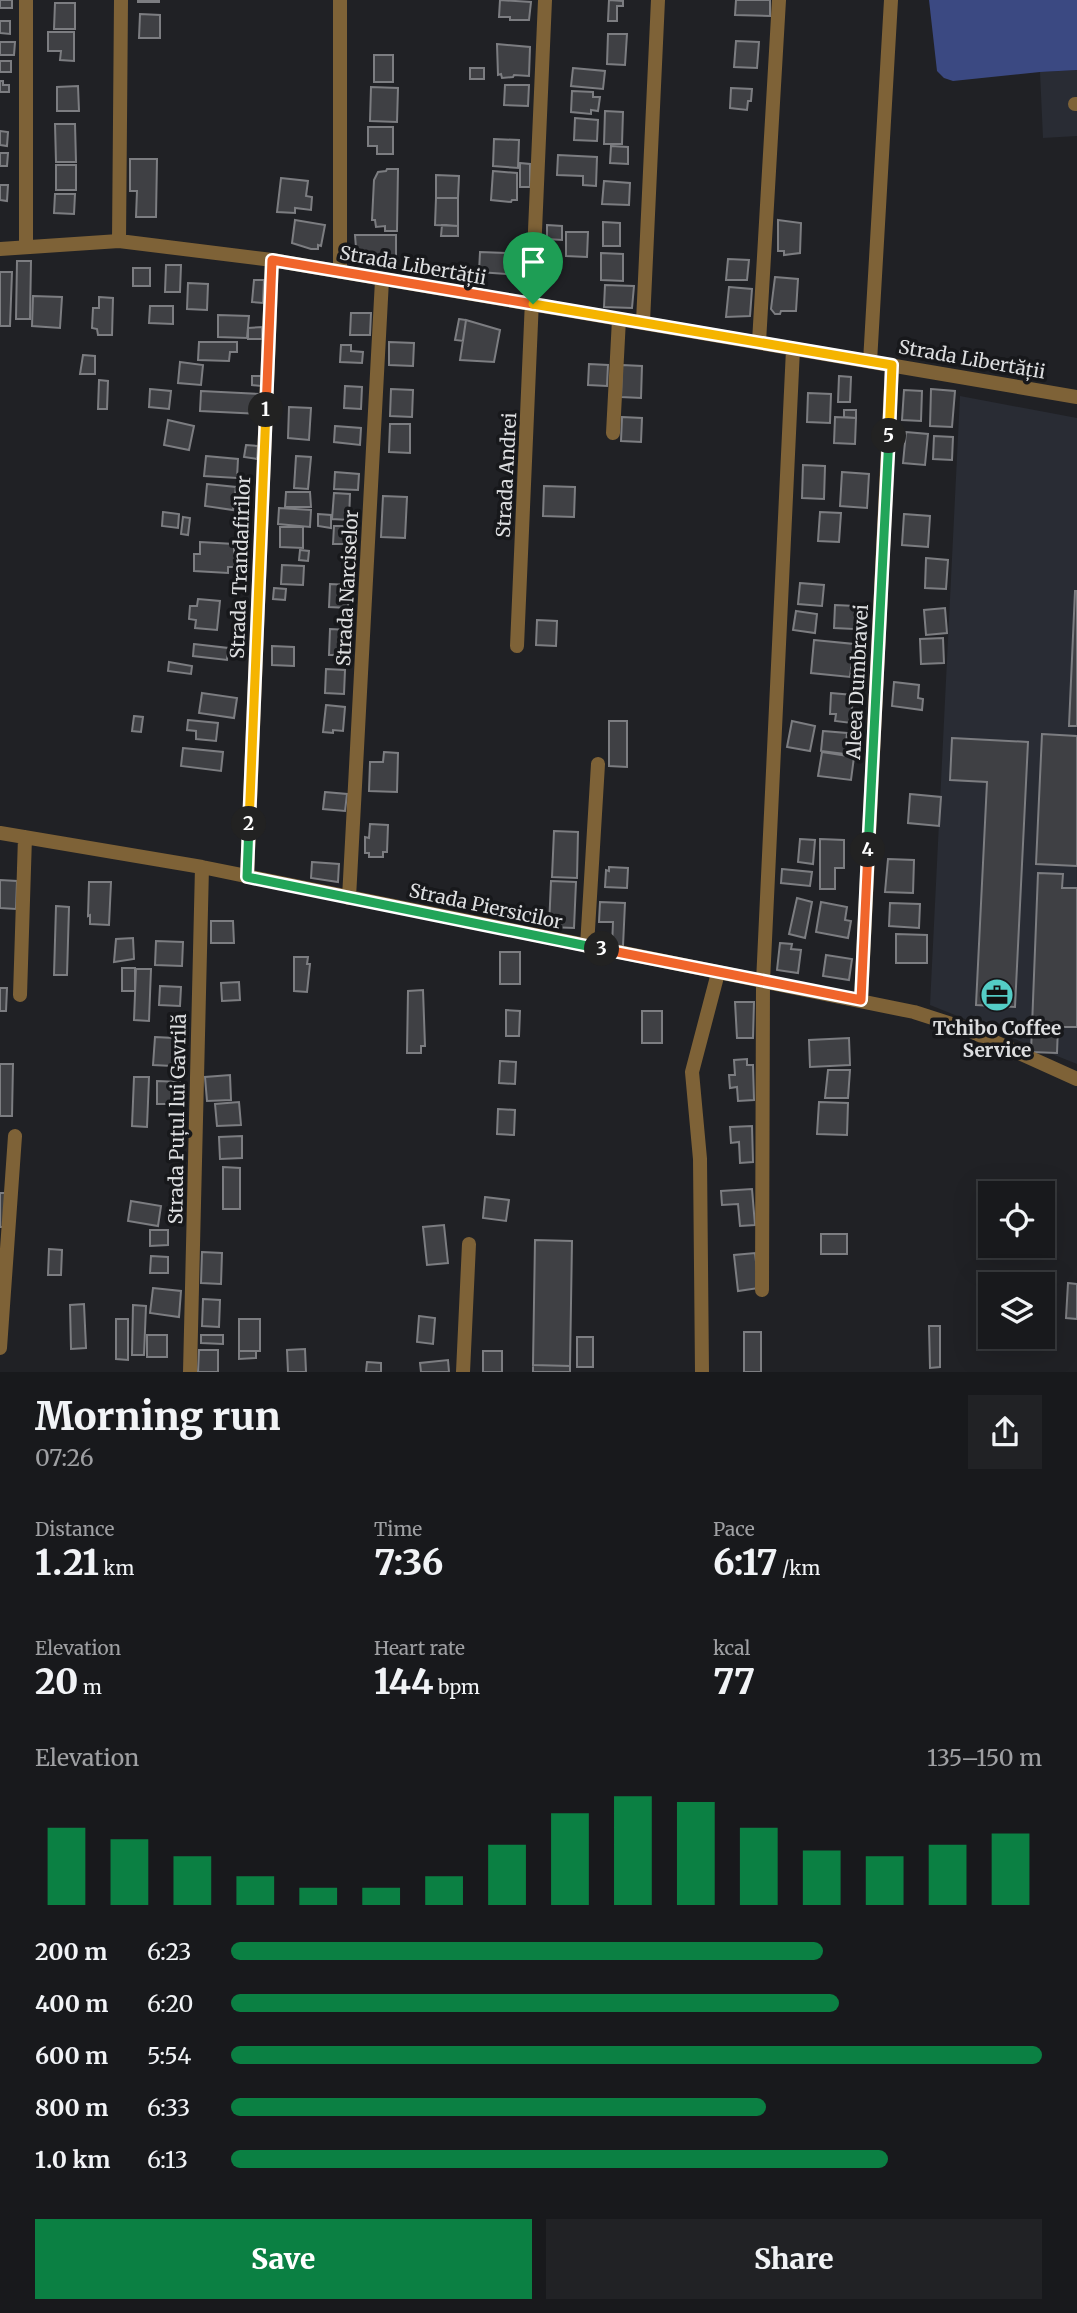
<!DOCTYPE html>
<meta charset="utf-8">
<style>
:root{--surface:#18191c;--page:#212225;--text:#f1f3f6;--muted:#9fa0a3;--line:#36383b;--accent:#0b8043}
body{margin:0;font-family:Merriweather,serif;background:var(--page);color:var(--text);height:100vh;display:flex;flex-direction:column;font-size:26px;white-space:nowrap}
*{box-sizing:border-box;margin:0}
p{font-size:23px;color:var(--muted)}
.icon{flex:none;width:38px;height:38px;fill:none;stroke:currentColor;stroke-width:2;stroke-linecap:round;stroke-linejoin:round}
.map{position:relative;height:1372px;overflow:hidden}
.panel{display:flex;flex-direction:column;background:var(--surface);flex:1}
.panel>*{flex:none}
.tools{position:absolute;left:978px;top:1181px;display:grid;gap:14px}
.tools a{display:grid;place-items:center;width:77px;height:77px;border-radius:0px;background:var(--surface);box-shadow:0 7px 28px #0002,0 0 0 2px var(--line);font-size:35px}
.pin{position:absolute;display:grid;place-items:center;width:60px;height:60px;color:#fff;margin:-72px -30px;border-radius:50% 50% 50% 0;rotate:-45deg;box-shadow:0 0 7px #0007}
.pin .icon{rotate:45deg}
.km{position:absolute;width:35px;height:35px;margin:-18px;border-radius:50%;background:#222;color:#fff;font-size:19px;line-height:35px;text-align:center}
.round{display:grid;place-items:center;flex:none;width:74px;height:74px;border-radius:0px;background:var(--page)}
.headline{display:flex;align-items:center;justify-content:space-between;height:119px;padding:0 35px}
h1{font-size:38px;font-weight:800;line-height:52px}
.metrics{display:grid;grid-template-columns:repeat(3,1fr);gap:10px;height:119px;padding:7px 35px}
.metrics div{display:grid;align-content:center}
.metrics b{font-size:35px;font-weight:800}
.metrics small{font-size:19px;font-weight:400}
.metrics p{font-size:19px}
.chart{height:196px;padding:14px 35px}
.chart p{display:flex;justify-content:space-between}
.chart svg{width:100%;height:126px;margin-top:7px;stroke:var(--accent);stroke-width:6}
.action{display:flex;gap:14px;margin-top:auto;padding:14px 35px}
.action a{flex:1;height:80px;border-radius:0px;background:var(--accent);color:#fff;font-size:28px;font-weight:800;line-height:80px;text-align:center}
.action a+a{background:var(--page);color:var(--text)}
ul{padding:0 35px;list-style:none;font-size:23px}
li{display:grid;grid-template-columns:112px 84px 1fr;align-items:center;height:52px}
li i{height:18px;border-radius:9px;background:var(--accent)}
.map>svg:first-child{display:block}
.built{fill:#292c34}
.forest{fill:#3b4982}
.building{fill:#3f4044;stroke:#7c7d81;stroke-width:2}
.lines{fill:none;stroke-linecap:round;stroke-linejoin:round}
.minor{stroke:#7e6237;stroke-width:14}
.split-1-casing{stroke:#fff;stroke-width:14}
.split-2-casing{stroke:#fff;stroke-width:14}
.split-3-casing{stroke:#fff;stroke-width:14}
.split-4-casing{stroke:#fff;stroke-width:14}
.split-5-casing{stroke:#fff;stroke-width:14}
.split-6-casing{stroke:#fff;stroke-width:14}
.split-1{stroke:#f0652b;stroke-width:9}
.split-2{stroke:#f5b400;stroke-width:9}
.split-3{stroke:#22a559;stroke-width:9}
.split-4{stroke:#f0652b;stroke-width:9}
.split-5{stroke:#22a559;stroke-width:9}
.split-6{stroke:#f5b400;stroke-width:9}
.labels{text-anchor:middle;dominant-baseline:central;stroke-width:7;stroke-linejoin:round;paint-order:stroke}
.street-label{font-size:19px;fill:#dddee0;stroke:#17181b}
.poi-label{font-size:19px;font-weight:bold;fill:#dddee0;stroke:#17181b}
</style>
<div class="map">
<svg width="1077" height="1372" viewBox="0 0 1077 1372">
<rect width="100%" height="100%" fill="#202125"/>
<path class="built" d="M1077 70V136L1043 138 1040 72Z
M960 396 1077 418V1064L930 1005Z"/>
<path class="forest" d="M929 0H1077V70L1040 72 953 81 944 78 937 71Z"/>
<path class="building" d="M0 0H12V8H0Z
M138 0H159V2H138Z
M500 0 531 2 529 20H510V17H499Z
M609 0 623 1V6H617V21H608Z
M736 0H770V16L735 15Z
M55 3H75V29H54Z
M140 14 160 15V38H139Z
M0 21H10V34L0 33Z
M48 32H74V61L60 60 61 51H48Z
M608 34H627L625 65 607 64Z
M736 41 759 42 757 68 734 67Z
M0 42H15L14 55H0Z
M497 44 530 47 529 76 514 75 513 77 502 78 501 74 498 75Z
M374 55H393V82H374Z
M0 61H11V72H0Z
M470 68H484V79H470Z
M573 68 605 71 603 89 571 86Z
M0 81H3V85H9V92H0Z
M505 85H529L528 106 504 105Z
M78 86 79 111H57V87Z
M371 87 398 88 397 122 370 121Z
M731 88 752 89 751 101H748L747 110 730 108Z
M572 91 593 92V97H600L598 111 591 110V114L571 112Z
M605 111 623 112 622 144H604Z
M575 118 598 120 597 141 574 140Z
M55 124H75L76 162H56Z
M368 127H393V154H377V146H368Z
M0 131 8 132 7 146 0 145Z
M494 139 519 140 518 168 493 166Z
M611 146 628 147V164L610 163Z
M0 153H8L7 166H0Z
M558 155 597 157 596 186 583 185V176L557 175Z
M130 159H157L156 217H136L137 191H130Z
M520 163 530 164V187H520Z
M56 165H76V190H56Z
M387 169H398L397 231H385V226L376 227 375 220H372L374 180 378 172 386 171Z
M493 171 517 173V200H512L511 202 491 200Z
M436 175 459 176 458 198H436Z
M281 178 308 181 306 196 312 197 311 210 295 208V213L277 212Z
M604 181 630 183 629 205 602 204Z
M0 185H8L7 201 0 200Z
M55 194H75L74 214 54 213Z
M436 198H458V226L435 225Z
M295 220 325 225 321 246 318 245V249H311L292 243Z
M778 220 801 223 800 253 784 255V251H778Z
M603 222 620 223V246H603Z
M442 225 458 226V236H441Z
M547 225 562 226V240L547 239Z
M566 232H588L587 257 566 256Z
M355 235H396V257L357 261Z
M480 252 506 253V274L479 272Z
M506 253 516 254 515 270 506 269Z
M601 253 623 254V281L601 280Z
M728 259 749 260 747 280H726Z
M17 261H31L30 319H16Z
M166 265H181L180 292H165Z
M133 268H150V286H133Z
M0 272H12L10 326H0Z
M775 277 798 279 796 311H781L780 314H775L771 309Z
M254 280H264L263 303 252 302Z
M188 283 208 284 207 310 187 309Z
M605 285 634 286 632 308 604 307Z
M729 287 752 289 750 316 726 317Z
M33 296 62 297 60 328 32 326Z
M99 297 113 298 112 335H98L97 329 92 328 93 308H99Z
M150 306H173V324L149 323Z
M351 313H371L370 335H350Z
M218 315 249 316 247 338 218 337Z
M459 319 466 320 463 341 455 340Z
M466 320 500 330 494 362 460 360Z
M262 327V339H248V328Z
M199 342H237V352H230L229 361 198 360Z
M389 342 414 343 413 366 389 365Z
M341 345H351V351L363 352 362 363 340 362Z
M83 355 95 356V374H80Z
M180 362 203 365 201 385 178 383Z
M589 364 608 365 607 386 588 385Z
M622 365 642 366 641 398 621 397Z
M252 376H261V386L252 385Z
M839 376 851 377 850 402H838Z
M99 380 108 381 107 409H98Z
M345 386 362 387 361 409 344 408Z
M150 389 171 391 169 409 149 407Z
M391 389 413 390 412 417 390 416Z
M931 389 955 391 952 427 930 426Z
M904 390 922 391 921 421 902 420Z
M201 391 260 394 259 414 200 411Z
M808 393 831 394 830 423 807 422Z
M289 407 311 408 309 440 288 438Z
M844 410H856V418L844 417Z
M622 417 642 418 641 442 621 441Z
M835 417 856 418 855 444 834 443Z
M168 420 194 426 189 450 164 445Z
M390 424H410V453L389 452Z
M335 426 361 428 360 445 334 442Z
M906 432 928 434 925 465 903 463Z
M934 436 953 437 952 460 933 459Z
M246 445 258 446 257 459 244 457Z
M206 456 238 459 237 478 204 476Z
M296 456 311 457 308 489 294 488Z
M803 465 825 466 824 499 802 498Z
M335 472 359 474 358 490 334 489Z
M842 472 869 474 867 508 840 506Z
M207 484 236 487 233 510 205 506Z
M544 486 575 487 574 517 543 516Z
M286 492H310L311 507H285Z
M334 493 350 494 349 520 332 519Z
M383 496 407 497 405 538 381 537Z
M279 508 311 510 310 527 278 524Z
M163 512 179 514 178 528 162 526Z
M820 512 841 513 839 542 818 541Z
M318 514 331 515V528L318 526Z
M904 514 930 516 928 547 902 545Z
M183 517 190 518 188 535 181 534Z
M334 526H353L352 544H333Z
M280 527H303V548L280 547Z
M200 542 234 544V567H228V573L194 571V554H200Z
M300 550 309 551 308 561 299 560Z
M926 558 948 560 946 589 925 588Z
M282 565 304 566 303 585 281 584Z
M800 583 824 585 822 606 798 604Z
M330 584 349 585 348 608 329 607Z
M274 588 286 589 285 600 273 599Z
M1075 591H1077V726H1069Z
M198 599 220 601 217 630 195 628 196 620 189 619 190 606H197Z
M835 605 855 606 854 629 834 628Z
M945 608 947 633 926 635 924 610Z
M796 611 817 614 815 633 793 630Z
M537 620 557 621 556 646 536 645Z
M330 629 349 630 348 655H329Z
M943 638 944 663 921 664 920 639Z
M814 640 854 644 850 677 811 673Z
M194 644 228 648 227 660 193 656Z
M272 646 294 647V666L272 665Z
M169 662 192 666 191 674 168 671Z
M326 669 345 670 344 694 325 693Z
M894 682 919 685 918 698 923 699 922 710 892 706Z
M202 693 237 698 234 718 199 713Z
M831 693 853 695 851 723 835 721 836 714H830Z
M326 705 345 707 343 731 333 730V733L323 732Z
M134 716 143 717 141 732 132 731Z
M188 720 218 723 216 741 196 739V731L187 730Z
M609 721H627V767L609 766Z
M792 721 815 726 810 751 787 747Z
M823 731 847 733 845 754 821 751Z
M1042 734 1077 736V866L1036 864Z
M952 738 1028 742 1015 1007 976 1005 987 782 950 780Z
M183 748 223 752 221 771 181 766Z
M384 752 398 753 397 792 369 791 370 762H383Z
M822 752 854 757 851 780 818 776Z
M325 792 347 794 345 811 323 809Z
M910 794 941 797 939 826 908 823Z
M370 824 388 825 387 852H383V857H369V853H365V837L369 838Z
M554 831 578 832 577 878 552 877Z
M800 839 815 840 813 864 798 862Z
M820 839 844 840V868H835V889H820Z
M888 859 914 860 913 893 885 892Z
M312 862 339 864 338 882 311 878Z
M609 867 628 868 627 888 605 887 606 870 609 871Z
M782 869 812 872 810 886 781 883Z
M1038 873 1063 874 1062 888H1077V1027H1058L1057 1053 1031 1052Z
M0 880 17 881 16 909 0 908Z
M551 881 576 882 574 928 549 927Z
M89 882H111L109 925 90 924V915L88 916Z
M797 898 812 902 805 938 789 934Z
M600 902 625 903 623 946H612L613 922H599Z
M821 902 847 907 845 920 851 921 848 938 816 932Z
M890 903 920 904 919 928 889 926Z
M56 906 69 907 67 975H54Z
M211 921H233L234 943H211Z
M896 934 927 935V963H896Z
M133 938 134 959 114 962 116 939Z
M156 941 183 942 182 966 155 965Z
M780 943 792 944 791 949 801 950 798 973 777 970Z
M500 952H520V984H500Z
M826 955 852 959 849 980 823 976Z
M294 957H308L307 964H310L307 992 294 991Z
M122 968H135V991H122Z
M136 969H151L149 1021 134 1020Z
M239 982 240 1000 222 1001 221 983Z
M160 986 181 987 180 1006 159 1005Z
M0 988H7L6 1011H0Z
M423 990 425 1046H421V1053H407L408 991Z
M735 1002H754L753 1038H737Z
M506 1010 520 1011 519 1036H506Z
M642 1011H662V1043H642Z
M155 1037 174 1038 172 1066 153 1065Z
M849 1038 850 1065 810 1067 809 1040Z
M747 1059V1065H753L754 1100 738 1101 737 1087 730 1088 729 1075H735L734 1060Z
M500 1061 516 1062 515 1084 499 1083Z
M0 1064H13L12 1116H0Z
M828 1070H850L848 1098H825Z
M230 1075 231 1100 207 1101 205 1077Z
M134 1077H149L147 1127 132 1126Z
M157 1081 180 1082V1104H157Z
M239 1102 241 1125 217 1126 215 1104Z
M819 1102 848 1103 847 1135 817 1134Z
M498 1109 515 1110 514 1135 497 1134Z
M752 1126 753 1162 740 1163 739 1142 731 1143 730 1127Z
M242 1136V1158L220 1159 219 1137Z
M223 1167 240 1168V1209H223Z
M752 1189 755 1225 740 1226 738 1204 722 1205 721 1191Z
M0 1193H7L6 1227H0Z
M485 1197 509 1200 506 1221 483 1218Z
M131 1201 161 1206 158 1226 128 1221Z
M444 1225 448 1263 427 1265 423 1227Z
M150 1230H168V1245L150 1246Z
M821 1234H847V1254H821Z
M535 1240 572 1241 570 1366 533 1365Z
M49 1249 62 1250 61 1275H48Z
M202 1252 222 1253 221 1284 201 1283Z
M755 1253 759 1288 738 1291 734 1255Z
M151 1256 168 1257V1273H150Z
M1068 1283 1077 1284V1319L1066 1318Z
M153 1288 181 1291 179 1317 150 1313Z
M203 1299 220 1300 219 1327 202 1326Z
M84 1304 86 1348 71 1349 70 1305Z
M133 1305 146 1306 144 1355H132Z
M419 1316 435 1318 433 1344 417 1342Z
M116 1319H128V1360L116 1359Z
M239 1319H260V1351H239Z
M929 1326H940V1367L930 1368Z
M744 1332H761V1372H744Z
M147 1335H167V1357H147Z
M201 1335H223V1344L201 1343Z
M577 1337H593V1367H577Z
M305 1349 306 1372H288L287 1350Z
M199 1350H218V1372H198Z
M239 1351H256V1358L239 1359Z
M483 1351H502V1372H483Z
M448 1360 449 1372H421L420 1363Z
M367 1362 381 1363V1372H366Z
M533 1365 570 1366V1372H533Z"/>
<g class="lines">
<path class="minor" d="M26 0V247
M340 0V272
M1075 104H1077
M119 241 121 0
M0 249 119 241 272 260 1077 397
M643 322 658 0
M759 342 779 0
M870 362 891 0
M613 433 619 319
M517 646 545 0
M0 833 202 867 914 1012 964 1028 1077 1079
M247 877 272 260
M349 898 382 280
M587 946 598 764
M20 995 25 837
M861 1000 892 365
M762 1290 763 982 793 349
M0 1348 15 1136
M190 1372 202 867
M463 1372 469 1244
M702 1372 700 1159 692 1072 718 973"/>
</g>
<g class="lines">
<defs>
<path id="split-1" d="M266 410 272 260 533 304"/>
<path id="split-2" d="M249 824 266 410"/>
<path id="split-3" d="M249 824 247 877 602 949"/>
<path id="split-4" d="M602 949 861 1000 868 850"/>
<path id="split-5" d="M868 850 889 436"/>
<path id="split-6" d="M533 304 892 365 889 436"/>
</defs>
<use href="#split-1" class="split-1-casing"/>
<use href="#split-2" class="split-2-casing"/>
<use href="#split-3" class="split-3-casing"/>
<use href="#split-4" class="split-4-casing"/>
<use href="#split-5" class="split-5-casing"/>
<use href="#split-6" class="split-6-casing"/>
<use href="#split-1" class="split-1"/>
<use href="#split-2" class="split-2"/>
<use href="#split-3" class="split-3"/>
<use href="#split-4" class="split-4"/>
<use href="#split-5" class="split-5"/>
<use href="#split-6" class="split-6"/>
</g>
<defs>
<symbol id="office-disc" viewBox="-11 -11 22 22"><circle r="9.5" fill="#54cdc6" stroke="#17181b"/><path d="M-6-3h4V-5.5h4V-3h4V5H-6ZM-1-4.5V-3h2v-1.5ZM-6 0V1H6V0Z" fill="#111"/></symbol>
</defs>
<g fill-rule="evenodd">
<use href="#office-disc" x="978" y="976" width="38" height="38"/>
</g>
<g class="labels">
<g class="street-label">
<text transform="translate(413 265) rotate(10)">Strada Libertății</text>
<text transform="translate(972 359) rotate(10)">Strada Libertății</text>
<text transform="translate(506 475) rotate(-87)">Strada Andrei</text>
<text transform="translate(240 567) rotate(-88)">Strada Trandafirilor</text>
<text transform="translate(347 588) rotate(-87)">Strada Narciselor</text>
<text transform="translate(857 682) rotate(-87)">Aleea Dumbravei</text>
<text transform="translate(486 906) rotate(12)">Strada Piersicilor</text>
<text transform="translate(177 1119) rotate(-89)">Strada Puțul lui Gavrilă</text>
</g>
<g class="poi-label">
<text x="997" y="1028">Tchibo Coffee<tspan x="997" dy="22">Service</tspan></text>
</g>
</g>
</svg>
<div class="tools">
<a><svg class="icon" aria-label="locate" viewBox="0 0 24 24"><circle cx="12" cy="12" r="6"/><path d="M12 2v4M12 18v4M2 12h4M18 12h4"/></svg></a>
<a><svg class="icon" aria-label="layers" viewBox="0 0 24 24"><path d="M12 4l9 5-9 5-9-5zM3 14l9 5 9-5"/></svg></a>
</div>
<div class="pin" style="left:533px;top:304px;background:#1e9e55"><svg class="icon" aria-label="arrive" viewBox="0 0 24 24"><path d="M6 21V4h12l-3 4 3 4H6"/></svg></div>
<b class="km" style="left:266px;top:410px">1</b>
<b class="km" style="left:249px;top:824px">2</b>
<b class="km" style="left:602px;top:949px">3</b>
<b class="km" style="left:868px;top:850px">4</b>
<b class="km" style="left:889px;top:436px">5</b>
</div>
<section class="panel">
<div class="headline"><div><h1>Morning run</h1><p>07:26</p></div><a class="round"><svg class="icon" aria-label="share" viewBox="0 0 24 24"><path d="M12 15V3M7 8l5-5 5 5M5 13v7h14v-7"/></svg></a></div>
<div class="metrics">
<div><p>Distance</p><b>1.21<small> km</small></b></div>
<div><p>Time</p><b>7:36</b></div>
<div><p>Pace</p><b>6:17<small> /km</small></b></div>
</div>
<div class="metrics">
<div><p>Elevation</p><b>20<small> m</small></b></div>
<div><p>Heart rate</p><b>144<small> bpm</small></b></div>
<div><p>kcal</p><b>77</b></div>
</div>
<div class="chart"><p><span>Elevation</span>135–150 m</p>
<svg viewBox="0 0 160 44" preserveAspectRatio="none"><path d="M5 44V17M15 44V21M25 44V27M35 44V34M45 44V38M55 44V38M65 44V34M75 44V23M85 44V12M95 44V6M105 44V8M115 44V17M125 44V25M135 44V27M145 44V23M155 44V19"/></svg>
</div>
<ul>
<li><b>200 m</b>6:23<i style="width:73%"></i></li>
<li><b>400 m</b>6:20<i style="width:75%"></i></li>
<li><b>600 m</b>5:54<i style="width:100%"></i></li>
<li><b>800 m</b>6:33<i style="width:66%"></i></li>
<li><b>1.0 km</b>6:13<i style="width:81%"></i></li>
</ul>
<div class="action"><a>Save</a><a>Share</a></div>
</section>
